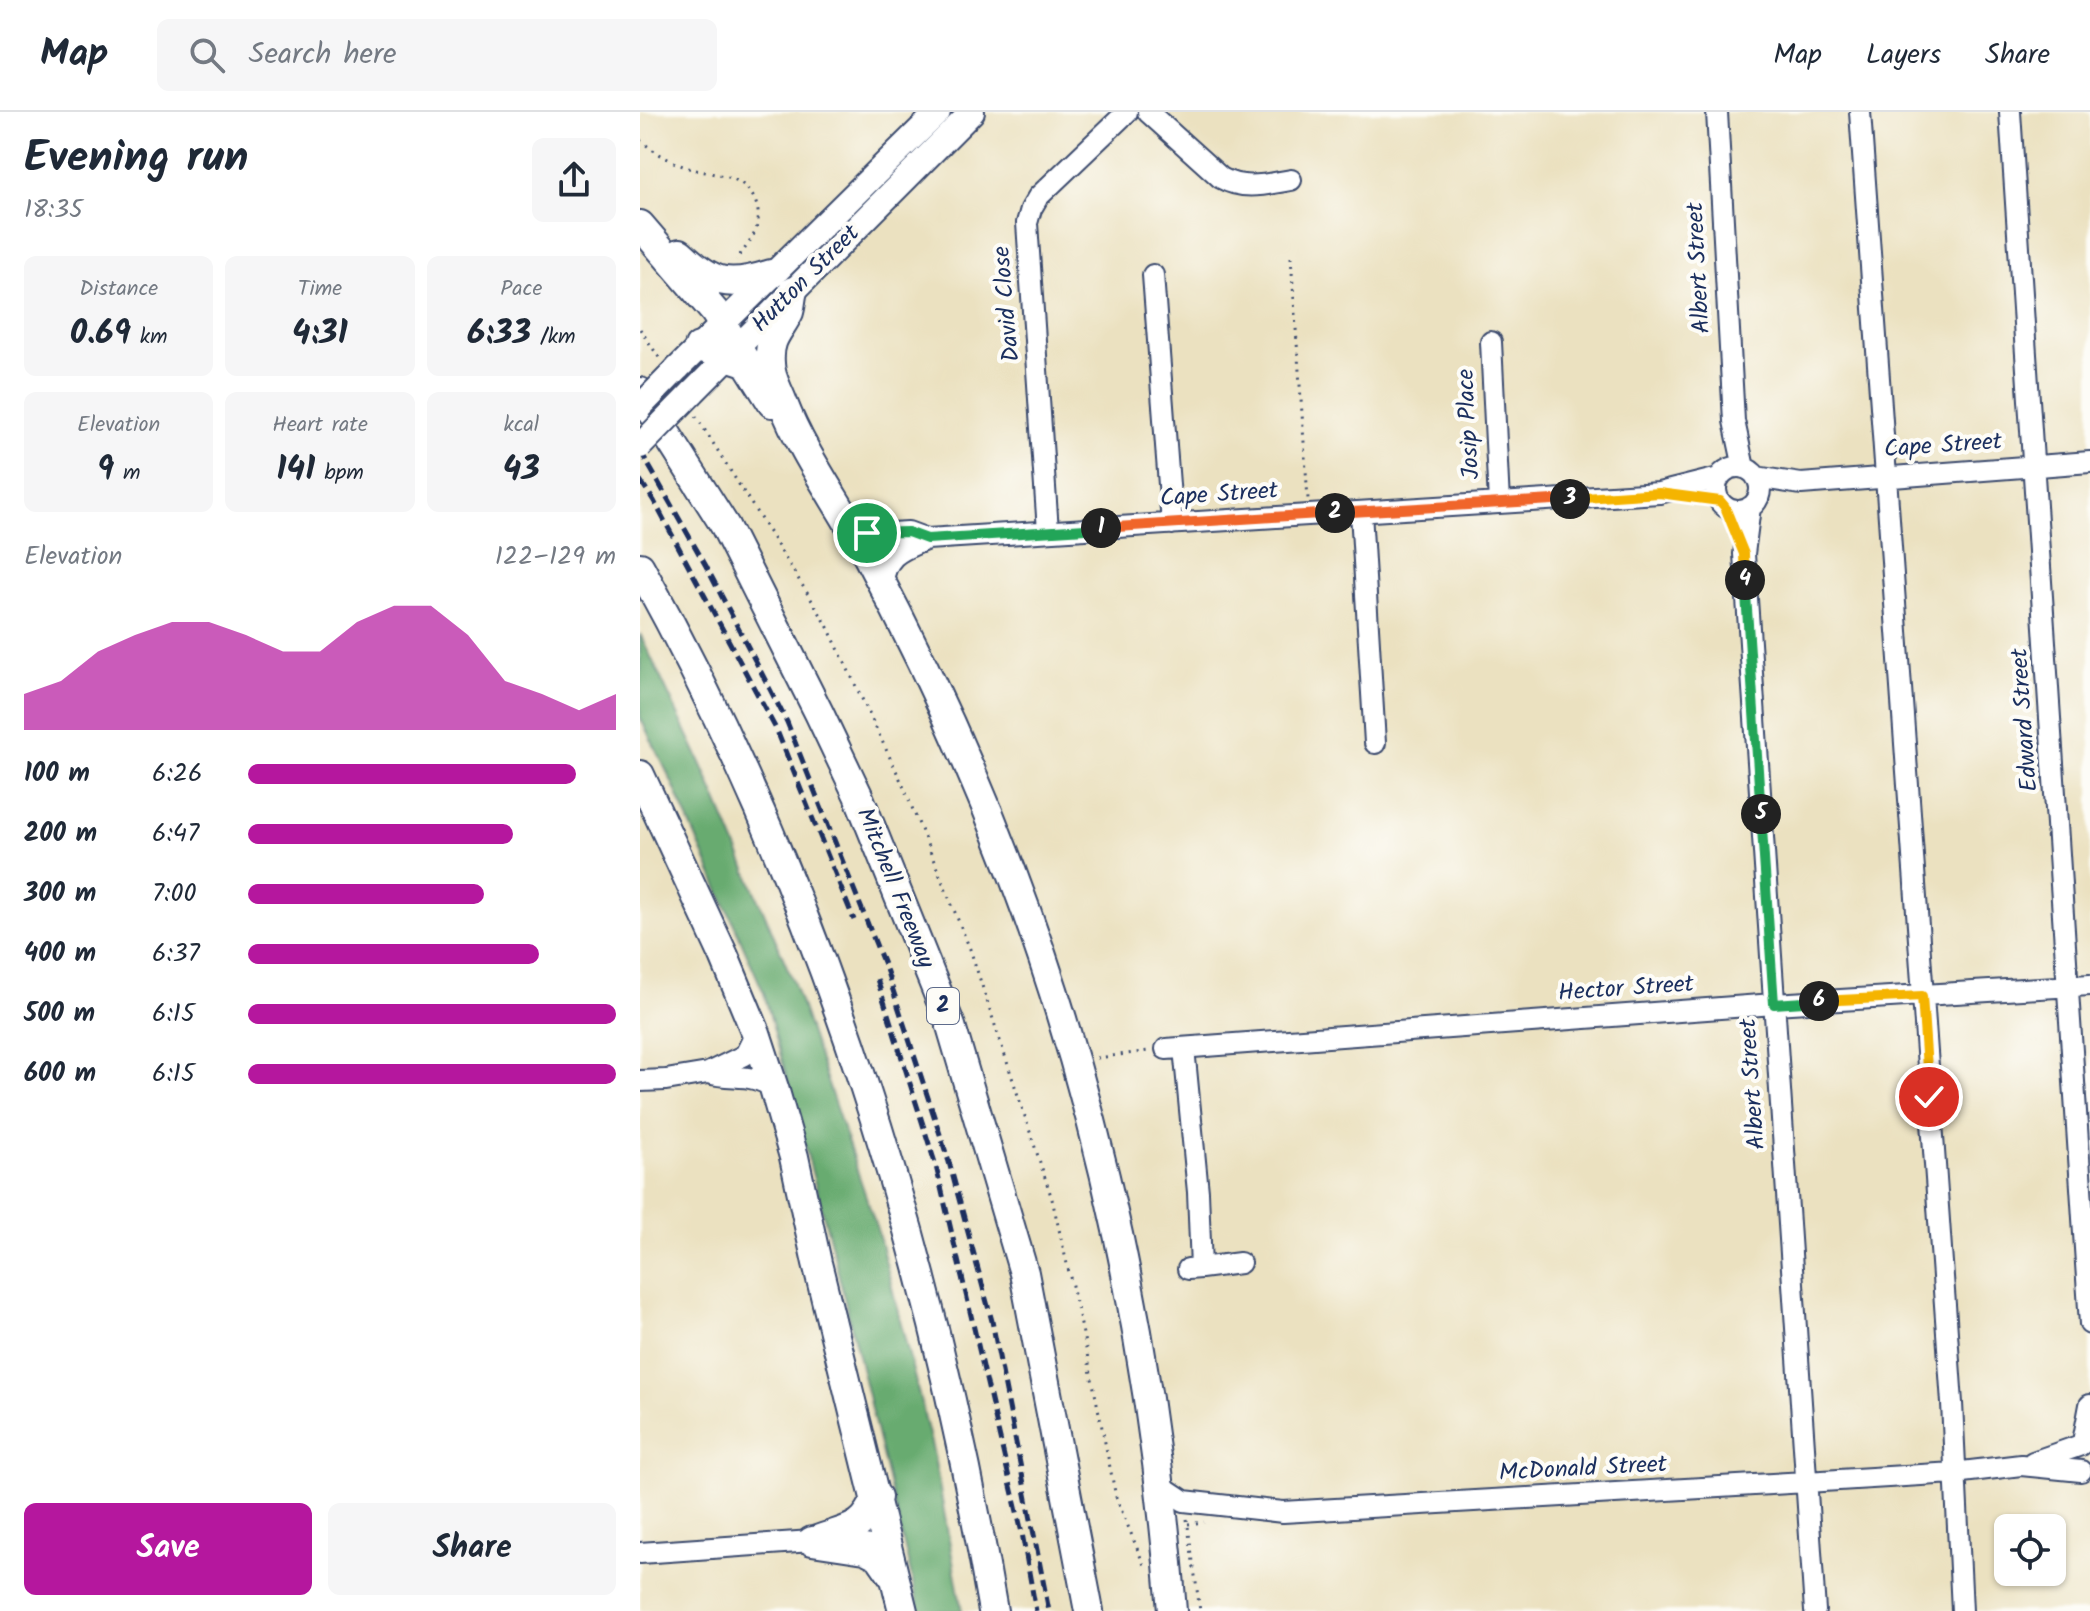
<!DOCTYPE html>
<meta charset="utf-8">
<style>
:root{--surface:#fff;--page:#f6f6f7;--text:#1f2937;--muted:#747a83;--line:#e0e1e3;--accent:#b5179e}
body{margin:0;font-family:Kalam,sans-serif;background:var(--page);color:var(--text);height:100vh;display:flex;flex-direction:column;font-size:30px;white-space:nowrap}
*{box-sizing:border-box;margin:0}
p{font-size:26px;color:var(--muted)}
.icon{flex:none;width:44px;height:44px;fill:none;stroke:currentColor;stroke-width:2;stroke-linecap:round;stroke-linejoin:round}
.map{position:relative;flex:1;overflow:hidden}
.details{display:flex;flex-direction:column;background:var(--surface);width:640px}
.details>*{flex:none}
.controls{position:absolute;left:1354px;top:1402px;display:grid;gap:16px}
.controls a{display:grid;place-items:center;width:72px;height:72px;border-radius:12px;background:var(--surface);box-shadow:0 2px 6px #0004;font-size:40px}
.pin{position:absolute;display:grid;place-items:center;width:68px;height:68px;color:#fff;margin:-34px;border:4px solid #fff;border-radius:50%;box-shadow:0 2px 8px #0007}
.km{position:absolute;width:40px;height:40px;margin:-20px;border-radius:50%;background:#222;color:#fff;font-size:22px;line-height:40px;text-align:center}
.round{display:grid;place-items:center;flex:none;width:84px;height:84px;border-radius:12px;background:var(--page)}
.summary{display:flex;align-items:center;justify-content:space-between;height:136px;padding:0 24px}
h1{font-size:44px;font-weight:700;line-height:60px}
.stats{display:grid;grid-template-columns:repeat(3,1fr);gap:12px;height:136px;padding:8px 24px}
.stats div{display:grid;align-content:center;border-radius:12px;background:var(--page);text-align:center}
.stats b{font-size:34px;font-weight:700}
.stats small{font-size:22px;font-weight:400}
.stats p{font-size:22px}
.chart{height:224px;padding:16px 24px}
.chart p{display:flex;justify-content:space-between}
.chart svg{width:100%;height:144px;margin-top:8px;fill:var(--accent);opacity:.7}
.action{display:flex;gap:16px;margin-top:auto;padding:16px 24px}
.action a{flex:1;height:92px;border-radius:12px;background:var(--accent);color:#fff;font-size:32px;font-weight:700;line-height:92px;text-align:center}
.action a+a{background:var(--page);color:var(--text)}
ul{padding:0 24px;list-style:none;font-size:26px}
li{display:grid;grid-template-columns:128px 96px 1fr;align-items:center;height:60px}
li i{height:20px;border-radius:10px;background:var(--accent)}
header{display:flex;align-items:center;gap:48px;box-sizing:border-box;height:112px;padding:0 40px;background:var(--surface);border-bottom:2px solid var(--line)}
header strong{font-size:38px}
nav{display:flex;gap:44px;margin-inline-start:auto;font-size:28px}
.search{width:560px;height:72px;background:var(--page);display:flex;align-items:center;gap:20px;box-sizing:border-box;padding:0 28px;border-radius:12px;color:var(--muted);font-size:30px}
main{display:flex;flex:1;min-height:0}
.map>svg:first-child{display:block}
.forest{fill:#67ab70;stroke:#416d67;stroke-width:2}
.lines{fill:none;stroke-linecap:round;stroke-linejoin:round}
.minor-casing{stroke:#3a4a6d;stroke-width:24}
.major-casing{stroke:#3a4a6d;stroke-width:28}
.highway-casing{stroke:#3a4a6d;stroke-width:32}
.path{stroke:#3a4a6d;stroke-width:3;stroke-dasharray:2 6;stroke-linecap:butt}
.minor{stroke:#fff;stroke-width:20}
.major{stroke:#fff;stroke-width:24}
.highway{stroke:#fff;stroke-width:28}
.rail{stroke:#1b2f5e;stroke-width:5;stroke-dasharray:12 6;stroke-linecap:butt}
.major-bridge-casing{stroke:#3a4a6d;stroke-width:28;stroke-linecap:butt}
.major-bridge{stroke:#fff;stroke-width:24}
.split-1-casing{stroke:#fff;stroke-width:16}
.split-2-casing{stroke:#fff;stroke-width:16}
.split-3-casing{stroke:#fff;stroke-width:16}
.split-4-casing{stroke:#fff;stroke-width:16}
.split-5-casing{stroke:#fff;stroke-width:16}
.split-6-casing{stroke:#fff;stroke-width:16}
.split-7-casing{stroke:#fff;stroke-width:16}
.split-1{stroke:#22a559;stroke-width:10}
.split-2{stroke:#f0652b;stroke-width:10}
.split-3{stroke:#f0652b;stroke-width:10}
.split-4{stroke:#f5b400;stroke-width:10}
.split-5{stroke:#22a559;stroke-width:10}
.split-6{stroke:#22a559;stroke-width:10}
.split-7{stroke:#f5b400;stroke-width:10}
.labels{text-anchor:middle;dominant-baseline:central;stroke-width:8;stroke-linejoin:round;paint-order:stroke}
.shield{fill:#fdfcf7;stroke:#5f6c8c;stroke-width:2}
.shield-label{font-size:22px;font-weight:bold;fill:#1b2f5e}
.street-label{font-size:24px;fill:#1b2f5e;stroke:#fdfcf7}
</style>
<header>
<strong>Map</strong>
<div class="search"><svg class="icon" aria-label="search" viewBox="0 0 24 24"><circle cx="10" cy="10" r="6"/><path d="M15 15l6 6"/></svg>Search here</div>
<nav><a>Map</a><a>Layers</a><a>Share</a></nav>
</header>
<main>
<section class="details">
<div class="summary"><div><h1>Evening run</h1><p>18:35</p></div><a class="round"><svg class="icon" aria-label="share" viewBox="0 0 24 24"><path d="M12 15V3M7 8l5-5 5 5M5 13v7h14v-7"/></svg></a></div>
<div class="stats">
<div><p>Distance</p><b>0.69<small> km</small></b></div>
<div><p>Time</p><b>4:31</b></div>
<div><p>Pace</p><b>6:33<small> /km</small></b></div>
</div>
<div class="stats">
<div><p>Elevation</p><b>9<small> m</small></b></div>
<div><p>Heart rate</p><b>141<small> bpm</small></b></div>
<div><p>kcal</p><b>43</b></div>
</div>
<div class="chart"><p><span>Elevation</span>122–129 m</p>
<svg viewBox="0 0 160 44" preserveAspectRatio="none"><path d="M0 44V33L10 29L20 20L30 15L40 11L50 11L60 15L70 20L80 20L90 11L100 6L110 6L120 15L130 29L140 33L150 38L160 33V44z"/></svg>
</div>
<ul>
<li><b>100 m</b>6:26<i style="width:89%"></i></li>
<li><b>200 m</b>6:47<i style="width:72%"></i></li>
<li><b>300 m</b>7:00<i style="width:64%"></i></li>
<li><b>400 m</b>6:37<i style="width:79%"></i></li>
<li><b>500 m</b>6:15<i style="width:100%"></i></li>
<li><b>600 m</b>6:15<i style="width:100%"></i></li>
</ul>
<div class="action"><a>Save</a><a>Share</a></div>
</section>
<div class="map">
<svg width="1450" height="1499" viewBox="0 0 1450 1499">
<rect width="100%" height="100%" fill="#fdfcf7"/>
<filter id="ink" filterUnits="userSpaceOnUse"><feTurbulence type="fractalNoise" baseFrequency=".0125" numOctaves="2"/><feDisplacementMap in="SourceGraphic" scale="16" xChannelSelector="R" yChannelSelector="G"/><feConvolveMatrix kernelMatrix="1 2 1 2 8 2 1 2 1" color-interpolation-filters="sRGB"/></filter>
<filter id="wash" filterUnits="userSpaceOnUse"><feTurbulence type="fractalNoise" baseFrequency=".006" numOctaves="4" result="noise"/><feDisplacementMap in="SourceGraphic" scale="32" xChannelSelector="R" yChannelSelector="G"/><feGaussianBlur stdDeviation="1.8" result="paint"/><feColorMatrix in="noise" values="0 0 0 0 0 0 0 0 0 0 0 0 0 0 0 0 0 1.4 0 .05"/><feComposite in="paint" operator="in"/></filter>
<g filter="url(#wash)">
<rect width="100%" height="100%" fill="#ebe1c0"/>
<path class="forest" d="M0 522 62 653 153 869 238 1120 293 1339 322 1499H280L191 1131 124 881 31 668 0 605Z"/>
</g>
<g filter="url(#ink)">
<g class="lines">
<defs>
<path id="minor" d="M508 0 581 66C604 79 627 72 651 68
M1077 0 1094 309 1104 356
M1220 0 1312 1291 1322 1499
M1370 0 1450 1212
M513 163 532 412
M851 230 859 391
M1076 377a22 22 0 1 1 44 0a22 22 0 1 1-44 0Z
M1116 365 1161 372 1450 350
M1110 395 1104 442 1175 1499
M721 400 735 631
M213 416 235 422 268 420 287 427
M408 419 387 111 391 97 398 85 487 0
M242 472C247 441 261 439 287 427L1019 381 1079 366
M544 936 558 1080 561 1156 548 1157
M526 937 1134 892 1450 873
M68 961C93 968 111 960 134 976
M0 969 26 968 68 961 105 943 116 921
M561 1156 600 1151
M1443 1330 1450 1293
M1393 1350 1441 1333
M519 1365 526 1377 544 1389 643 1400 1166 1370 1314 1361 1381 1353 1441 1359
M0 1441 172 1429"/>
<path id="major" d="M37 257 298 0
M52 281 332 0"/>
<path id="highway" d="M0 113 74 199 132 291
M40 141C73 172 87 176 131 162
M153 179C151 185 151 194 149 200 140 219 128 225 130 251 130 266 138 277 143 291 163 343 201 394 228 445 282 546 330 650 371 758 461 994 513 1248 532 1499
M59 235 105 250
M0 280 85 414 179 601 218 683 311 914 384 1161 449 1499
M0 455C179 777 291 1137 353 1499
M0 663 84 844 116 921 134 976 154 1045 177 1151 263 1499
M177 1428C209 1416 223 1419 237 1385
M172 1429 225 1437 239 1444 253 1464"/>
</defs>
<use href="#minor" class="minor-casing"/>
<use href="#major" class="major-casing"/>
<use href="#highway" class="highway-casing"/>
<path class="path" d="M0 28C13 39 28 48 43 54 58 60 76 61 91 66 114 74 125 101 114 122 110 131 102 140 96 148
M651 145 668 387
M0 217 20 247
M56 304 186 511 262 671 330 837 412 1087 442 1217 476 1385 506 1458
M457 946 509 939
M547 1407 560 1499
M548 1412 564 1410"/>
<use href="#minor" class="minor"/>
<use href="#major" class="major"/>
<use href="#highway" class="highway"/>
<path class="rail" d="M0 338 66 454 147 610 247 860 309 1050 352 1209 409 1499
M0 368 14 389 137 619 214 808
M237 867 296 1054 382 1421 396 1499"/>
<defs>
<path id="major-bridge" d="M0 295 37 257
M0 334 52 281"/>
</defs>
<use href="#major-bridge" class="major-bridge-casing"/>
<use href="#major-bridge" class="major-bridge"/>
</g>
</g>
<g class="lines" filter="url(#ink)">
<defs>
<path id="split-1" d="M227 421 268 420 287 427 461 416"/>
<path id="split-2" d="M461 416 695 401"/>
<path id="split-3" d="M695 401 930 387"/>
<path id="split-4" d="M930 387 1019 381 1080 389 1085 395 1104 442 1105 468"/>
<path id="split-5" d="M1105 468 1121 702"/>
<path id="split-6" d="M1121 702 1134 892 1179 889"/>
<path id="split-7" d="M1179 889 1282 884 1289 985"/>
</defs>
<use href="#split-1" class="split-1-casing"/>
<use href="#split-2" class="split-2-casing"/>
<use href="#split-3" class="split-3-casing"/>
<use href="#split-4" class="split-4-casing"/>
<use href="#split-5" class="split-5-casing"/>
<use href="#split-6" class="split-6-casing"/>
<use href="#split-7" class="split-7-casing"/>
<use href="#split-1" class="split-1"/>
<use href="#split-2" class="split-2"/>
<use href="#split-3" class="split-3"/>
<use href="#split-4" class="split-4"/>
<use href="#split-5" class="split-5"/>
<use href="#split-6" class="split-6"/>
<use href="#split-7" class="split-7"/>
</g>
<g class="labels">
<rect class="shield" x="287" y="876" width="32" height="36" rx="6"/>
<g class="shield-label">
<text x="303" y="894">2</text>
</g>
<g class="street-label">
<text transform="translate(1059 156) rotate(-93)">Albert Street</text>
<text transform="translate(166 167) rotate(-45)">Hutton Street</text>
<text transform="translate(367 192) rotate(-95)">David Close</text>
<text transform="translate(829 312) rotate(-93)">Josip Place</text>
<text transform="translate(1303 334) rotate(-4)">Cape Street</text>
<text transform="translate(579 383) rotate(-4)">Cape Street</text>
<text transform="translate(1385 608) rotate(-94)">Edward Street</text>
<text transform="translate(255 776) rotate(68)">Mitchell Freeway</text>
<text transform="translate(986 877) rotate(-4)">Hector Street</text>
<text transform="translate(1113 972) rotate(-94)">Albert Street</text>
<text transform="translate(943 1357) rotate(-3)">McDonald Street</text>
</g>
</g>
</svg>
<div class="controls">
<a><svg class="icon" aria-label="locate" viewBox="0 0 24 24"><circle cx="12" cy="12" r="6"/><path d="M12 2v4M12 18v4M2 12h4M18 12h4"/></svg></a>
</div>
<div class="pin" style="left:227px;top:421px;background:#1e9e55"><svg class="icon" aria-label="arrive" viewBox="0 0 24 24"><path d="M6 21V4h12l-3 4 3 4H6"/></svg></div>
<div class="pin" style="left:1289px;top:985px;background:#d93025"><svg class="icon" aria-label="check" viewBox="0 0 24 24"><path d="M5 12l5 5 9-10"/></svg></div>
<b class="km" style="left:461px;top:416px">1</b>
<b class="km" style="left:695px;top:401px">2</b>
<b class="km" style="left:930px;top:387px">3</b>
<b class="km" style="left:1105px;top:468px">4</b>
<b class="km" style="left:1121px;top:702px">5</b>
<b class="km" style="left:1179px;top:889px">6</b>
</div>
</main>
